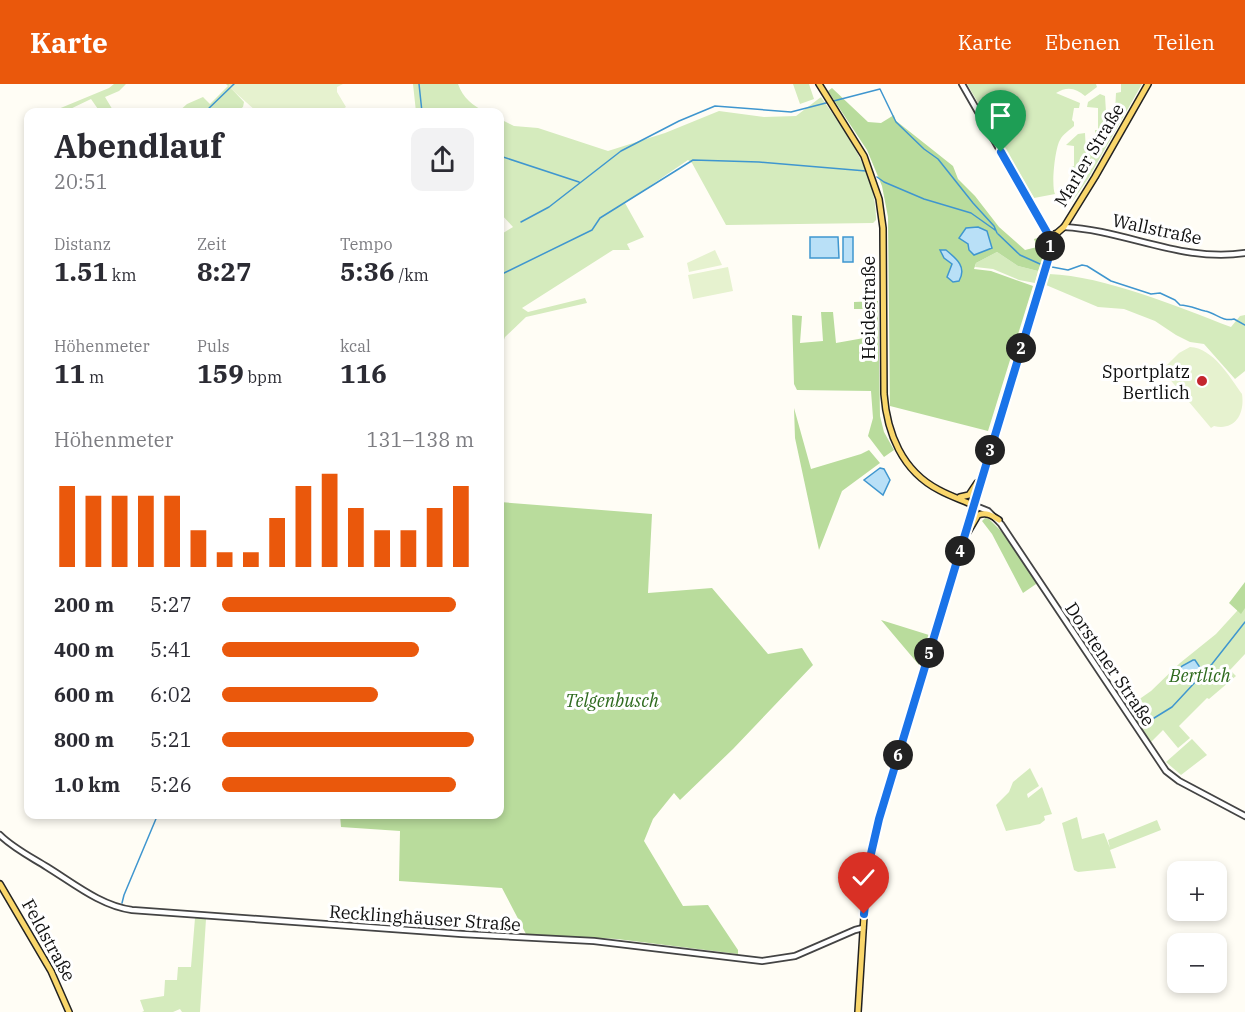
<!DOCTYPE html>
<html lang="de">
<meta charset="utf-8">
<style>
:root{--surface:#fff;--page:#f2f2f3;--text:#2b2b33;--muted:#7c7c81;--accent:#ea580c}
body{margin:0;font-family:"IBM Plex Serif",serif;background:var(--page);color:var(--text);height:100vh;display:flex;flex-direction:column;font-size:22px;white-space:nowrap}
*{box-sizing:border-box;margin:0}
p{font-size:20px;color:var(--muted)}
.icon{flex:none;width:33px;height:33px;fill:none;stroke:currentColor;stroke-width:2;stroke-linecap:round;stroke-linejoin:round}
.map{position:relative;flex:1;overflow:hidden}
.side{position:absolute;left:24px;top:24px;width:480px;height:711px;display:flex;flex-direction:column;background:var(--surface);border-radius:12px;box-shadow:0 3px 9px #0003}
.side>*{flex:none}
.fabs{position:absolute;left:1167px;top:777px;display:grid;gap:12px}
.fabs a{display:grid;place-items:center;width:60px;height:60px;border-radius:12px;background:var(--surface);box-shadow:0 3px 9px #0003;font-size:30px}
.pin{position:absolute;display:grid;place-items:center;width:51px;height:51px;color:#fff;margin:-62px -26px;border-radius:50% 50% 50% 0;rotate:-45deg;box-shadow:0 0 6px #0007}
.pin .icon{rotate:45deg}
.km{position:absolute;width:30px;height:30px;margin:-15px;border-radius:50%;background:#222;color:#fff;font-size:16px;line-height:30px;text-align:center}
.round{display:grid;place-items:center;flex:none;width:63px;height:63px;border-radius:12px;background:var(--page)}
.headline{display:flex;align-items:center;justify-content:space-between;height:102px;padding:0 30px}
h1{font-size:33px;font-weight:700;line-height:45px}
.metrics{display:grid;grid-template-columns:repeat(3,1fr);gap:9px;height:102px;padding:6px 30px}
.metrics div{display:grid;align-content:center}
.metrics b{font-size:26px;font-weight:700}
.metrics small{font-size:16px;font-weight:400}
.metrics p{font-size:16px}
.chart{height:168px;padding:12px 30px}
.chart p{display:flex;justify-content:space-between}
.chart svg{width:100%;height:108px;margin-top:6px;stroke:var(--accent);stroke-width:6}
ul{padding:0 30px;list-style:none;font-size:20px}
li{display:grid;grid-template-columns:96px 72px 1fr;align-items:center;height:45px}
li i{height:15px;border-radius:8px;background:var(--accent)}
header{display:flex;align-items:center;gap:36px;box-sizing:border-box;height:84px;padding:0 30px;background:var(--accent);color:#fff}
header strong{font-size:28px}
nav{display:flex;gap:33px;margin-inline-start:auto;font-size:21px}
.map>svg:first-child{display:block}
.green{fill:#d5ebbd}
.forest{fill:#b9dc9c}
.pitch{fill:#e6f2cf}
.water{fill:#b9e0f7;stroke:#3f96cf;stroke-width:1.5}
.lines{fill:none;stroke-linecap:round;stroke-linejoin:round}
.stream{stroke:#3f96cf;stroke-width:1.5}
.minor-casing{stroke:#444;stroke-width:8}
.major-casing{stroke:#222;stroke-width:8}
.minor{stroke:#fff;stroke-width:4.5}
.major{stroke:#f9d66b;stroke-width:5}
.route-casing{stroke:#fff;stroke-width:12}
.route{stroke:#1a73e8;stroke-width:8}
.poi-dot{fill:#c4262e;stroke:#fff;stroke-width:2}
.labels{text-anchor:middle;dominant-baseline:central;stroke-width:6;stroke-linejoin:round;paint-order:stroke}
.street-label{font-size:18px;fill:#111;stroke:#fff}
.poi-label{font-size:18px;fill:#111;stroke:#fff;text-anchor:end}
.park-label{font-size:18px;font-style:italic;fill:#2f6b1f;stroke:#fff}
</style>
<header>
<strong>Karte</strong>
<nav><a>Karte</a><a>Ebenen</a><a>Teilen</a></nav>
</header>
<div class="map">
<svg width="1245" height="928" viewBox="0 0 1245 928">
<rect width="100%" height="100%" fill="#fffdf5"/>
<path class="green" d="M114 0H126L119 7 105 13 114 28H100L91 15 64 28H51L109 4Z
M226 0H230L229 2 244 18 243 23 236 28H178L187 20 203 13 210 20 228 2Z
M413 0H458C463 14 473 22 486 28H416Z
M793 0H809L814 15 800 20Z
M967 0H1096L1097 3 1085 12C1076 4 1067 2 1056 9L1080 19 1079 24H1074L1072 36 1074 38V42C1070 46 1063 50 1060 56 1055 64 1051 102 1055 110L1034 114Z
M1121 0H1142L1088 95 1072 118 1061 110V107H1071V83L1074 82V62L1066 61 1078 50 1085 49 1086 69 1096 68 1095 46H1098V24L1087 23 1088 18 1100 10 1105 12 1106 28H1115L1116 9 1121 8Z
M821 13C846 49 877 90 876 136L873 139 726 141 692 79 688 76 625 119 644 153 627 160 630 166H613L522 224 528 228 585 214 587 219 526 233 505 253 500 267V282V151L513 143 500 129V35L514 42 538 44 608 67 665 49 719 27 764 33 796 32Z
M997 168 1018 182 1038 187 1035 199 1019 196 993 185 975 183 976 179Z
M1049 190C1105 192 1178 223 1231 243L1240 232 1245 231V287L1235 295 1204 260 1190 258 1176 251 1155 237 1124 225 1098 223 1046 201Z
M1245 500V570L1230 586 1236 592 1209 615 1207 614 1179 642 1190 654 1178 664 1163 646 1151 658 1128 623 1151 607 1180 579 1216 550 1237 527Z
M1192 655 1207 671 1181 691 1166 678Z
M1030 684 1039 702 1027 710 1028 714 1042 703 1052 730 1044 732 1045 736 1040 740 1006 747 996 721 1009 708 1013 698Z
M1077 733 1082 755 1104 749 1110 764 1108 756 1157 736 1161 746 1110 766 1116 784 1078 788 1074 786 1062 739Z
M195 834 206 835 200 928H182L180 925 173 928H142L144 927 140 916 164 912 165 896H177L178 883H191Z"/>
<path class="forest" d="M832 4 868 38 881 39 894 31 895 36 953 82 958 95 975 112 999 143 1025 166 1037 163 1034 155 1041 153 1044 171 1038 187 1018 182 997 168 976 179 974 185 991 187 1033 202 988 347 890 322 888 133 882 102 867 66 828 7Z
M878 217 880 332 884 348 894 366 884 373 868 352 873 334 871 307 797 306 794 300 792 231 802 232 800 259 823 257 821 228H833L836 259 864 254 865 234 863 225H854V218Z
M794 324 811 385 861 370 869 366 880 379 842 407 819 466 795 354Z
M500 418 652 430 648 509 712 504 768 570 802 564 813 581 733 665 680 716 674 709 653 735 644 757 683 822 708 821 738 866V870L617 855 526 850 502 804 399 797 400 747 341 743 340 731 500 730Z
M985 434 989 435 1012 458 1039 498 1023 509 992 450 982 437Z
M1245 498V524L1241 530 1229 519Z
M881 536 929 551 919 581Z"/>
<path class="pitch" d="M230 0H343L337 3V8L346 23 338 28H257L228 2Z
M715 166 722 181 689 188 687 179Z
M728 183 733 207 693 215 688 191Z
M1190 263C1213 264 1230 293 1242 310 1245 330 1235 347 1214 342L1211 344 1162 286 1179 269Z"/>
<path class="water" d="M978 143 987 147 992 164 974 171 969 166 968 160 959 154 966 144Z
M838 153 839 174H810V153Z
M843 153H853V178H843Z
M940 166H946C957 175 967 183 959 197L953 198 947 193 952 180 944 174Z
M880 384 884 385 890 396 883 411 864 396Z
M1193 576H1195L1201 585 1198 587 1200 590 1192 597H1189L1176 590 1182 582Z"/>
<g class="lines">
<path class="stream" d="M419 0 422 28
M205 28 234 0
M500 72 579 98
M877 93 884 98 924 115 971 129 995 146
M521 138 549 123 621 67 679 37 715 22 791 28 880 5 896 38 924 65 938 75 973 119 994 142 997 149
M998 150 1020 171 1040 180
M1052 183 1068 186 1082 181 1087 182 1111 197 1151 210 1160 209 1175 216 1180 221C1188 221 1197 225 1205 227 1216 229 1222 238 1234 235L1245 241
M500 191 592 146 600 134 693 76 759 78 866 87
M1146 639 1172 623 1212 580 1245 538
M122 819 124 811 158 730"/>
<defs>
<path id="minor" d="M962 0 1049 152
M1064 143C1125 146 1183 179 1245 169
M973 421 988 427 1001 440 1166 687 1179 697 1245 732
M0 751C13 764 31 773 47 783 73 799 101 822 132 826L462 850 594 857 762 877 795 872 855 846 863 844"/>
<path id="major" d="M819 0 864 72 879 115 883 144 884 310C887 349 902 387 939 406 950 412 962 416 973 421
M960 413 969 411 977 399
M968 448 978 431C987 428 991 431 999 436
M0 800 51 887 69 928
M858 928 866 800 876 744 1045 188 1049 167V152L1057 149 1064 143 1095 93 1148 0"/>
</defs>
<use href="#minor" class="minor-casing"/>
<use href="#major" class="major-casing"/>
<use href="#minor" class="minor"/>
<use href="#major" class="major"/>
</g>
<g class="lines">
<defs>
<path id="route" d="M864 830 870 774 879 735 1048 176 1049 152 1001 68"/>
</defs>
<use href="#route" class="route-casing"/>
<use href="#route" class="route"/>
</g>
<circle class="poi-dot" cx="1202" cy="297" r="6"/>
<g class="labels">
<g class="street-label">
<text transform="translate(1089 71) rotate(-59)">Marler Straße</text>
<text transform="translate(1157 145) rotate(12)">Wallstraße</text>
<text transform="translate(868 224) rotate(-90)">Heidestraße</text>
<text transform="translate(1110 580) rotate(56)">Dorstener Straße</text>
<text transform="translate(425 834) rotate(4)">Recklinghäuser Straße</text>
<text transform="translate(49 856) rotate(61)">Feldstraße</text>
</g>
<g class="poi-label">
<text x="1190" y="287">Sportplatz<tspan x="1190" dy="21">Bertlich</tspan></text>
</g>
<g class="park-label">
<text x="1200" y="591">Bertlich</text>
<text x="612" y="616">Telgenbusch</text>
</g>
</g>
</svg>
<div class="fabs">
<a>+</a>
<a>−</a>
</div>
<div class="pin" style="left:1001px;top:68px;background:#1e9e55"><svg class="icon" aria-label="arrive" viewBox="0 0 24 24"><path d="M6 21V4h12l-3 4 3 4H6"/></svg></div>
<div class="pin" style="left:864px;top:830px;background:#d93025"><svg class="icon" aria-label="check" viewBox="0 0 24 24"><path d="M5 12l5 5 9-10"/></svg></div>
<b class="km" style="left:1050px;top:162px">1</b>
<b class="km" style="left:1021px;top:264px">2</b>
<b class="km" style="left:990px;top:366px">3</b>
<b class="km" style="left:960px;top:467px">4</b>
<b class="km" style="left:929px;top:569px">5</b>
<b class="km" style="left:898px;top:671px">6</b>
<section class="side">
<div class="headline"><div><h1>Abendlauf</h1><p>20:51</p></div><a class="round"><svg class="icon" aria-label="share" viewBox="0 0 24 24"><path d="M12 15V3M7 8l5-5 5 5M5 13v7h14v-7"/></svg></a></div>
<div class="metrics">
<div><p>Distanz</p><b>1.51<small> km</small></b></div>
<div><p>Zeit</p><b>8:27</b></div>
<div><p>Tempo</p><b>5:36<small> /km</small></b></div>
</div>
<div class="metrics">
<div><p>Höhenmeter</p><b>11<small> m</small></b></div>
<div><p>Puls</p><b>159<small> bpm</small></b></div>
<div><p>kcal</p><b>116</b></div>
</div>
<div class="chart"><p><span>Höhenmeter</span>131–138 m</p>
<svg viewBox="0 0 160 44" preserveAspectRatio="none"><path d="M5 44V11M15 44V15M25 44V15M35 44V15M45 44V15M55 44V29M65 44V38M75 44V38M85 44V24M95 44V11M105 44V6M115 44V20M125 44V29M135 44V29M145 44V20M155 44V11"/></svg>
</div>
<ul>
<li><b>200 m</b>5:27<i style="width:93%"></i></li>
<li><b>400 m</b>5:41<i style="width:78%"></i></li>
<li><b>600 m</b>6:02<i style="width:62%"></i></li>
<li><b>800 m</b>5:21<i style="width:100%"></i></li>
<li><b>1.0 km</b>5:26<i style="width:93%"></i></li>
</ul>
</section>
</div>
